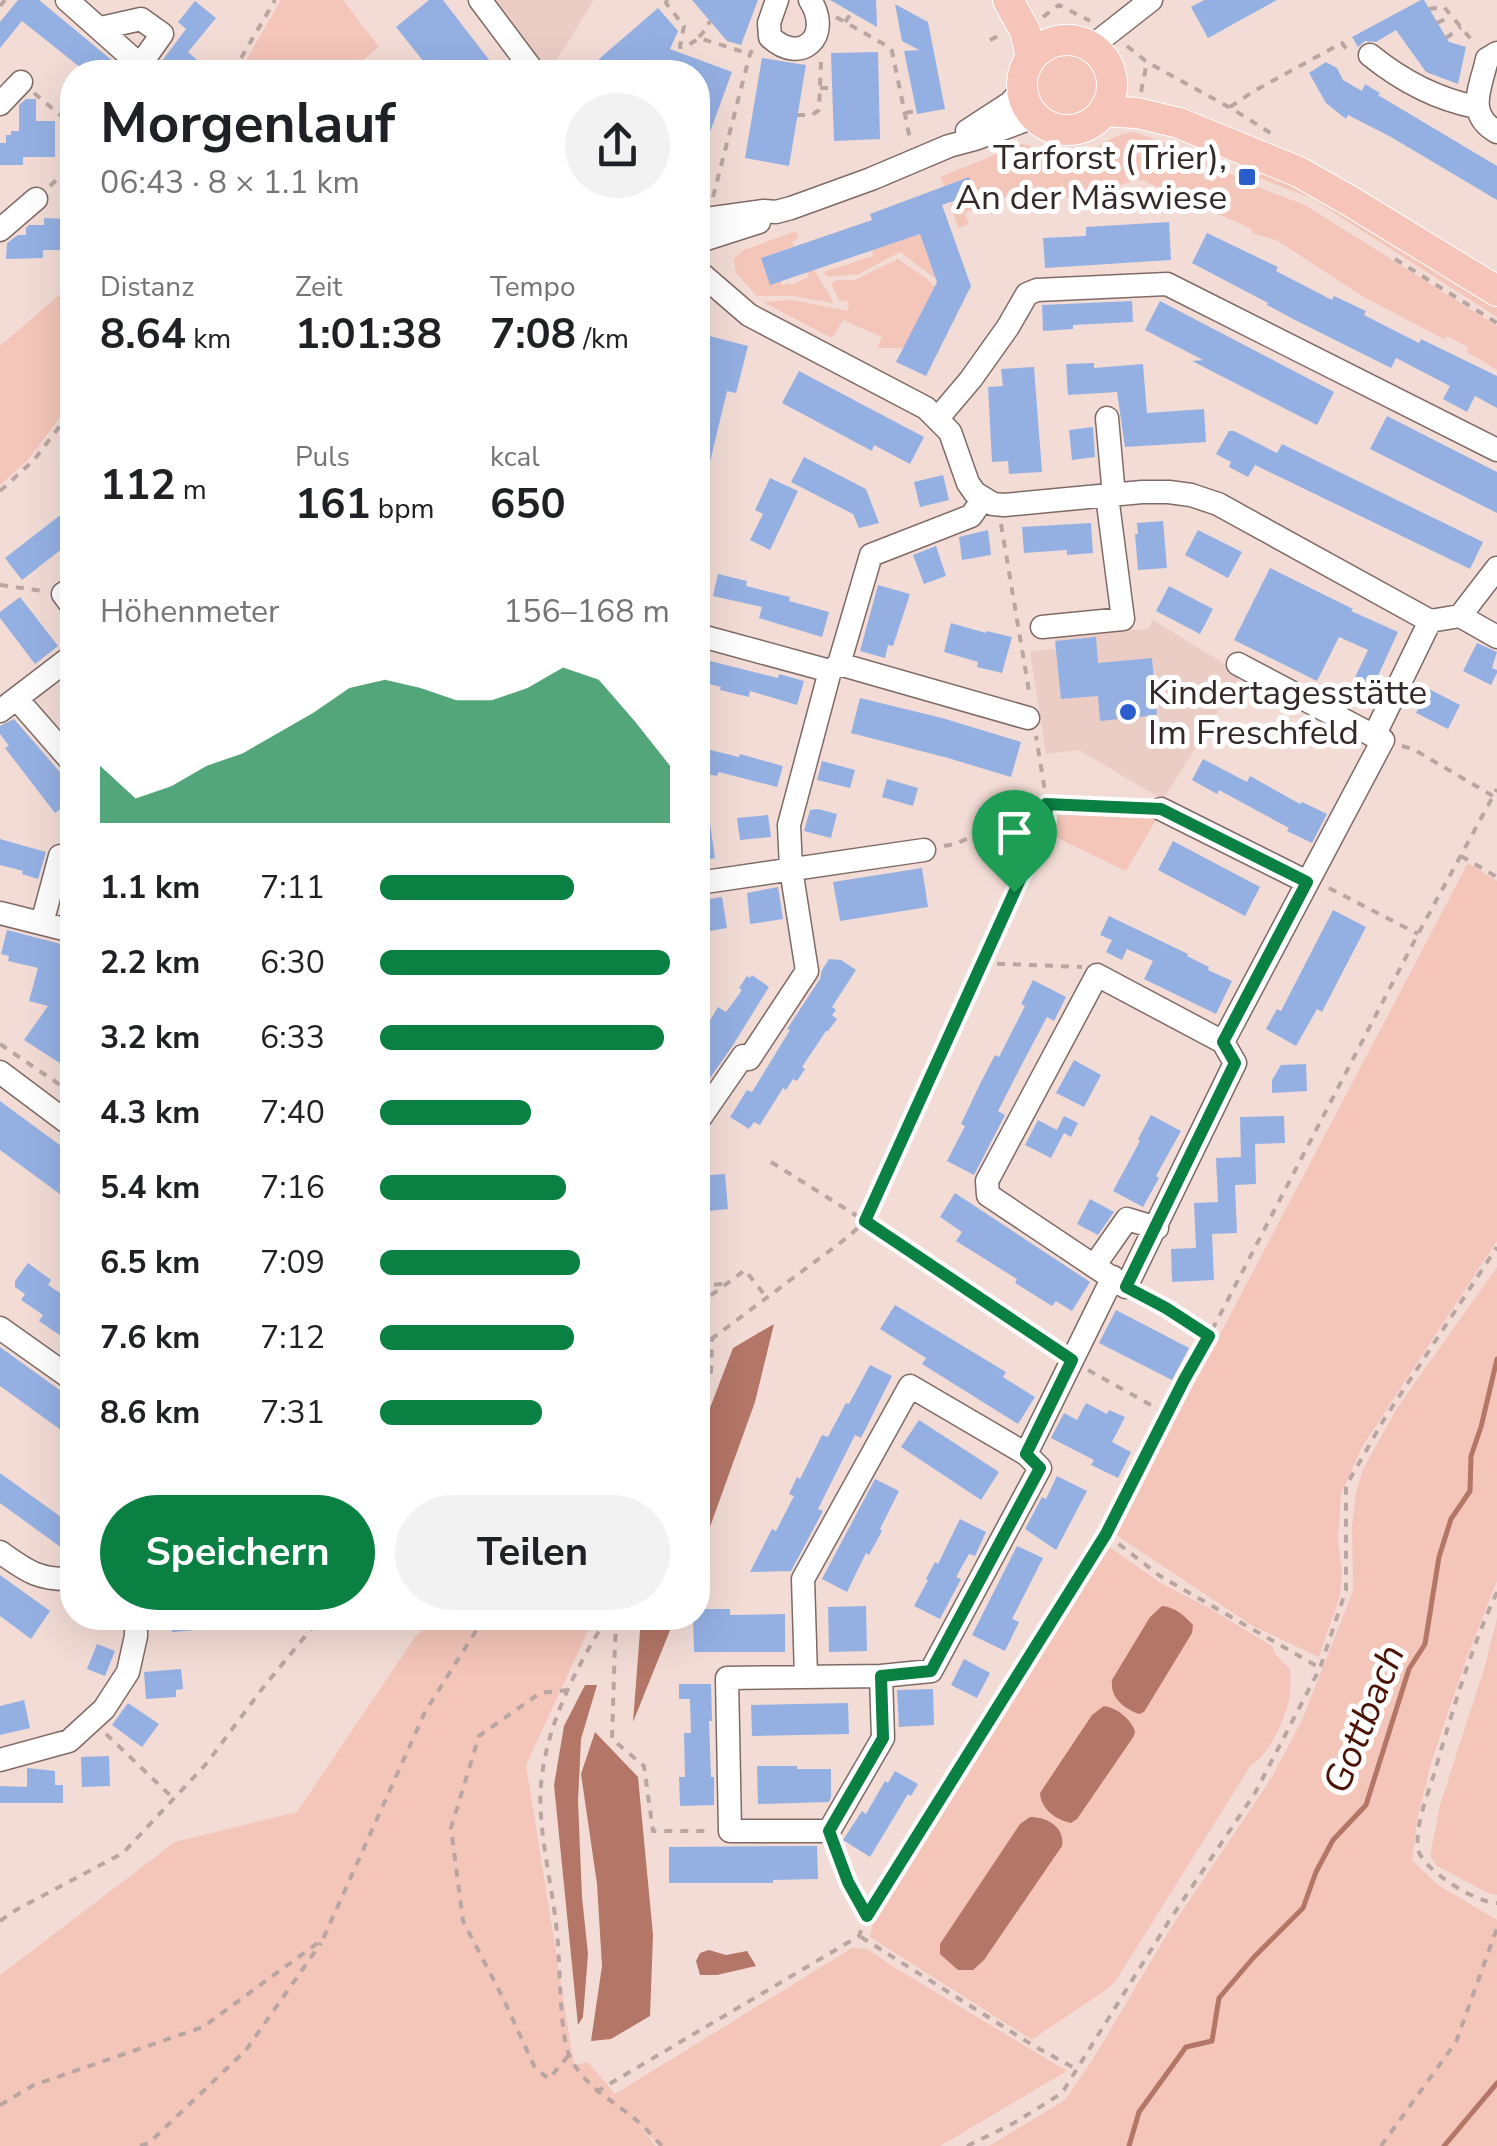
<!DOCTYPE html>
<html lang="de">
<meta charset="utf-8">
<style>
:root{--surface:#fff;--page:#f2f2f2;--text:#202124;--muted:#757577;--accent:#0b8043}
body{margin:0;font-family:"Nunito Sans",sans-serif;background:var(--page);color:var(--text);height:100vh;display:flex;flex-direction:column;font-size:38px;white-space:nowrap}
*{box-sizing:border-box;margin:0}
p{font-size:32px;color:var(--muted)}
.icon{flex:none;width:55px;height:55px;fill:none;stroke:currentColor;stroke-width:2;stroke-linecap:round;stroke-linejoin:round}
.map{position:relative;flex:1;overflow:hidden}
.details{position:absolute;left:60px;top:60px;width:650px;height:1570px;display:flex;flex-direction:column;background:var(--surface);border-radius:40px;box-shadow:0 10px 40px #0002}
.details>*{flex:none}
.pin{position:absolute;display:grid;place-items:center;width:85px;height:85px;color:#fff;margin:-102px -42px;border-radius:50% 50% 50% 0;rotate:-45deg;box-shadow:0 0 10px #0007}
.pin .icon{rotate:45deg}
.round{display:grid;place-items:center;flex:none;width:105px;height:105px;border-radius:52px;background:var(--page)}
.head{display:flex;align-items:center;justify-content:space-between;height:170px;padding:0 40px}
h1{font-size:55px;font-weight:700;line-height:75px}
.stats{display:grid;grid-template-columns:repeat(3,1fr);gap:15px;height:170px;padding:10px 40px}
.stats div{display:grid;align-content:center}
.stats b{font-size:42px;font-weight:700}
.stats small{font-size:28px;font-weight:400}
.stats p{font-size:28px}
.chart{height:280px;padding:20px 40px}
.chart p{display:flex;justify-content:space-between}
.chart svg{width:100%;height:180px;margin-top:10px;fill:var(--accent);opacity:.7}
.button{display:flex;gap:20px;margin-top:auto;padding:20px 40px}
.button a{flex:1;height:115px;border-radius:60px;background:var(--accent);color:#fff;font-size:40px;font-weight:700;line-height:115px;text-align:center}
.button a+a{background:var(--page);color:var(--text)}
ul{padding:0 40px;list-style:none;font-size:32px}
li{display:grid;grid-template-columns:160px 120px 1fr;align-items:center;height:75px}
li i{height:25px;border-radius:12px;background:var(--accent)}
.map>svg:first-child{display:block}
.built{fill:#ebcdc5}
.green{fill:#f4c5b9}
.water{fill:#b37667}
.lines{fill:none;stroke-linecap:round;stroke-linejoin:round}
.stream{stroke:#b37667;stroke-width:5}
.building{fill:#94b0e3}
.minor-casing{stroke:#7f6b66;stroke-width:25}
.major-casing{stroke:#fff;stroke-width:32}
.path{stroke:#b9a6a2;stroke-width:4;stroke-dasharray:8 8;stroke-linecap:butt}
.minor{stroke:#fff;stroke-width:22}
.major{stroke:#f6c4b8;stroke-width:30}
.route-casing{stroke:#fff;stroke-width:20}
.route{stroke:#0b8043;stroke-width:12}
.poi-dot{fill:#2a5ecc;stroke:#fff;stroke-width:4}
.labels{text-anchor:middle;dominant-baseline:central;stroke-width:10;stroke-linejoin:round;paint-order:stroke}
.poi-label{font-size:35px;fill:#332a28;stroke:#fff;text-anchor:end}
.water-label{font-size:38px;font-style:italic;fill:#4c1306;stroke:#fff}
</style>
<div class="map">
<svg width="1497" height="2146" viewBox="0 0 1497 2146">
<rect width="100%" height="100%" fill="#f3dcd6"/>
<path class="built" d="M495 0H594L549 72Z
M1153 620 1241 674 1163 800 1079 750 1046 754 1030 651 1056 649 1055 636 1148 629Z"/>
<path class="green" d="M281 0H343L379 47 348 72H239Z
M1033 86a34 34 0 1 1 68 0a34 34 0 1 1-68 0Z
M1134 132 1174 146 1255 186 1305 205 1497 326V370L1467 352 1468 347 1447 336 1444 339 1364 297 1276 240 1252 233V229L1142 180H1136L1078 198H1049L1019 192 965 213 969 224 958 228 950 204 975 194 969 177 944 186 940 177 1022 144C1039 147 1053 157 1071 156 1095 154 1111 133 1134 132Z
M1263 170 1308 186 1497 303V317L1311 198 1259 178Z
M796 231 799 238 792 241 794 246 761 258 770 284 781 281 783 286 790 283 791 285 809 277 807 272 814 270 833 301 832 303 794 296H757L736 273 734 259 744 250Z
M920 234 936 279 900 252 859 274 827 277 824 272 873 256 872 250Z
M898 259 927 279 935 287 904 348H877L882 337 843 320 832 338 763 302 791 300 848 311 849 302 839 300 831 284 837 280H855Z
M72 284V402L28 460 0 485V346Z
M1057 814 1159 815 1126 871 1047 833Z
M1468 863 1497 881V1241L1362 1447 1341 1494 1338 1538 1342 1571 1340 1596 1319 1657 1253 1626 1115 1534Z
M1497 1267V1581L1467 1657 1432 1760 1417 1820 1412 1860 1438 1885 1497 1920V2146H989L1065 2100 1093 2059 1172 1926 1271 1779 1303 1718 1353 1591 1352 1527 1356 1493 1363 1469 1397 1408Z
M1108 1546 1159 1582 1209 1608 1272 1646 1276 1655 1290 1669C1290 1677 1291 1686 1290 1694 1287 1715 1270 1755 1251 1765L1115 1982C1088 2005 1060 2019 1032 2040L870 1937 873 1923Z
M437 1618H594L526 1765 574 2065 588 2062 615 2094 852 1948 868 1949 892 1966 1067 2071 940 2146H659L637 2121 655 2146H0V1975L175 1842 297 1812 415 1637Z
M1497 1618V1895L1488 1893 1437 1866 1430 1856 1440 1805 1485 1666Z"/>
<path class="water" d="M774 1324 755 1402 698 1560V1439L733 1348Z
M1162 1606C1175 1607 1185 1616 1193 1625L1192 1633 1144 1712 1139 1714C1123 1708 1110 1697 1112 1680L1150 1617Z
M641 1618H675L633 1722Z
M585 1685H597L581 1739 578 1801 582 1897 588 1954 583 2017 578 2025 554 1785 564 1726Z
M1104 1706C1117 1708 1130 1718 1135 1731L1134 1736 1077 1819 1071 1823C1056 1820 1041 1809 1040 1793L1092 1715Z
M595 1732 638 1777 653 1935 650 2016 611 2039 591 2041 602 1966 597 1884 581 1774Z
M1030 1817C1047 1817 1065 1827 1062 1846L984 1960 973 1970H958L940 1954V1944L1020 1824Z
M709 1950 726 1955 747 1951 756 1966 717 1975H700L696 1961 700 1953Z"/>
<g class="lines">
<path class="stream" d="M1129 2146 1139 2112 1186 2047 1212 2041 1219 1998 1254 1957 1303 1908 1316 1872 1333 1840 1366 1805 1409 1669 1425 1644 1439 1557 1451 1519 1470 1491 1471 1456 1481 1427 1497 1359
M1444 2146 1497 2083"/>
</g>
<path class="building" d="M18 0H39L126 72H86L22 21 0 48V22Z
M429 0H443L493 65 484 72H432L396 27Z
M692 0H758L741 45 727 41Z
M830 0H876L877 27Z
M1204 0H1277L1208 38 1191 7Z
M1421 0H1424L1449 42 1466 47 1458 84 1426 72 1396 30 1376 42 1365 41 1358 47 1352 37Z
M195 1 216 18 188 52 197 60 187 72H169L159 65 186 29 178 22Z
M895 4 928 22 945 109 917 114 904 51 919 50 902 41Z
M658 8 678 31 670 49 732 72 699 162H698V72H674L665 64 655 72H584Z
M878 52 880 139 834 141 831 53Z
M762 58 806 65 789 166 745 158Z
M1326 62 1337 68 1343 80 1362 91 1365 84 1380 93 1378 95 1497 166V200L1391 137 1348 115 1346 119 1326 103 1309 73Z
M26 99H36V121H55V157H23V165H0V143H6V135H11V131H19V105Z
M969 177 975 194 942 205 971 286 926 376 896 362 937 282 920 234 770 285 761 258 872 220 870 214Z
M44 218 72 219V243L62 242V250H43V258L6 259 7 243 18 235H26V228L29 225H44Z
M1169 222 1171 260 1045 268 1043 238 1086 236V227Z
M1207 233 1278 267 1276 271 1332 300 1334 296 1366 311 1364 315 1419 343 1421 339 1497 376V408L1475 396 1467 412 1443 399 1450 386 1396 358 1391 368 1295 320 1267 305 1268 303 1192 263Z
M1132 301 1133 322 1073 325V329L1043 331 1042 305Z
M1160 301 1334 392 1317 425 1192 361 1203 360 1145 330Z
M698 333 748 346 736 393 727 391 703 491 698 490Z
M1094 363V368L1143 364 1147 413 1204 409 1206 442 1125 447 1117 392 1068 395 1066 364Z
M1034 367 1042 472 1009 474 1008 461 992 462 988 387 1003 386 1001 369Z
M799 371 924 437 910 464 874 445 872 451 782 403Z
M1387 416 1497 472V513L1370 449Z
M1093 427 1095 457 1072 460 1069 430Z
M1229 431H1234L1277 453 1282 444 1483 542 1470 569 1255 465 1248 477 1229 467 1231 462 1216 454Z
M804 457 866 489 879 523 859 528 853 514 791 482Z
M943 475 949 500 920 507 914 482Z
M770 478 798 491 770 550 750 540 763 514 755 510Z
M72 506V541L22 580 5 558Z
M1163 521 1167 568 1138 570 1135 534H1138L1137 523Z
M1091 523 1093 553 1067 555V550L1024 553 1022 527Z
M988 530 991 555 962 560 959 537Z
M1198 530 1242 552 1228 578 1185 555Z
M936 546 946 576 924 584 913 555Z
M1270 568 1353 609 1351 611 1398 632 1376 680 1383 683 1370 708 1346 696 1368 650 1339 637 1317 681 1234 640Z
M718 574 747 581 746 586 790 597 789 601 829 612 822 637 759 618 762 607 713 596Z
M878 585 910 594 893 646 888 645 885 658 860 651Z
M1169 586 1213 609 1200 634 1156 611Z
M20 597 58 646 35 664 0 618V612Z
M951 623 986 633V631L1012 637 1002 673 977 667 978 662 944 652Z
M1096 637 1098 663 1152 658 1157 715 1100 721 1098 696 1061 699 1055 641Z
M1477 643 1497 652 1492 668 1497 670V673L1491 685 1463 671Z
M698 658 778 678 779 674 804 681 797 705 750 691 749 697 720 690 721 687 698 681Z
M1429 689 1460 705 1448 729 1416 713Z
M860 698 942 718 1021 742 1011 777 948 758 851 733Z
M14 719 72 786V800L55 813 5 748 9 746 0 734V726Z
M698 747 739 757 740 754 783 766 777 787 719 772 717 776 698 772Z
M1203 759 1247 782 1250 776 1300 804 1302 802 1327 814 1312 843 1287 831 1289 828 1219 790 1217 794 1192 780Z
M822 761 855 770 850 788 817 780Z
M887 779 918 788 913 806 882 797Z
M818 809 837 814 831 838 804 831 810 810Z
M768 815 771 837 740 840 737 818Z
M710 823 715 858 698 861V825Z
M0 839 46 852 38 879 22 874 23 871 0 865Z
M1173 841 1260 887 1245 916 1158 870Z
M922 868 928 907 840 921 833 882Z
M778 887 783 919 750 924 747 893Z
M722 897 727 928 698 933V901Z
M1333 910 1366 927 1322 1012 1317 1009 1296 1046 1266 1029 1277 1009 1281 1011Z
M1109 916 1188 954 1187 956 1209 967 1208 970 1232 981 1216 1014 1144 979 1153 961 1127 949 1122 960 1106 952 1112 940 1100 935Z
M7 930 72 947V1071L24 1040 48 1006 29 1001 38 968 8 961 9 956 1 954Z
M829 959 841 960 856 970 832 1007 836 1010 832 1015 837 1019 828 1031H826L802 1067 805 1069 797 1081 793 1079 786 1090 783 1088 760 1125 754 1122 749 1129 730 1117 747 1090 752 1092 790 1030 787 1029 820 979 822 970Z
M752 975 769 987 733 1045 698 1095V1041L718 1007 726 1012 742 990 739 988 747 976 750 978Z
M1033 980 1066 997 1054 1021 1047 1017 1020 1068 998 1111 1005 1115 974 1175 947 1161 965 1126 961 1124 980 1084 995 1055 999 1057 1025 1006 1021 1004Z
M1074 1060 1101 1075 1084 1107 1056 1093Z
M1306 1064 1307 1091 1272 1093V1080L1281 1065Z
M0 1101 72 1154V1203L0 1150Z
M1151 1115 1181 1131 1156 1176 1159 1178 1143 1207 1113 1191 1140 1141 1138 1139Z
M1064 1116 1078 1123 1071 1137 1064 1133 1051 1158 1025 1145 1038 1120 1057 1130Z
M1284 1116 1285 1143 1255 1144 1256 1184 1235 1185 1237 1233 1212 1234 1214 1280 1172 1282 1171 1249 1196 1248 1194 1203 1218 1202 1216 1158 1241 1157 1240 1117Z
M725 1174 728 1209 698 1212V1176Z
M955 1193 1090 1282 1072 1311 1056 1301 1052 1306 1015 1283 1017 1279 956 1241 962 1232 940 1217Z
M1090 1199 1114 1212 1098 1235 1077 1224Z
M28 1263 51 1280 48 1285 72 1301V1318L61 1336 39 1321 43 1315 21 1300 25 1294 15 1287V1281Z
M895 1305 1006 1372 1003 1377 1035 1397 1018 1424 922 1364 926 1358 880 1329Z
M1116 1310 1189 1348 1172 1380 1099 1343Z
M0 1347 72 1399V1438L0 1386Z
M870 1365 892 1376 861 1438 855 1435 818 1509 823 1511 791 1571 750 1572 772 1529 776 1531 794 1496 789 1494 797 1477 800 1479 822 1435 828 1437 846 1403 849 1404Z
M1086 1403 1107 1414 1109 1410 1125 1417 1112 1442 1131 1452 1118 1478 1091 1465 1094 1460 1051 1438 1064 1413 1077 1420Z
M919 1420 999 1472 981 1500 901 1447Z
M0 1473 72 1525V1542L66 1551 0 1503Z
M1057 1476 1087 1491 1056 1550 1025 1529 1042 1497 1046 1499Z
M875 1479 899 1491 880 1529 882 1531 869 1555 866 1553 847 1592 822 1579Z
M960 1519 986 1532 975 1556 969 1554 956 1577 961 1579 940 1619 914 1606 928 1580 926 1579 935 1562 938 1564Z
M1017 1546 1043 1558 1012 1619 1019 1622 1005 1651 972 1635Z
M0 1575 50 1611 31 1639 0 1616Z
M866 1606 867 1651 829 1652 828 1607Z
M698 1609H730V1615L785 1614V1652H694L693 1618H698Z
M170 1618H218V1628L172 1632Z
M97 1644 115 1651 105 1676 87 1669Z
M964 1659 990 1673 977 1698 951 1685Z
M181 1669 183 1689 176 1690V1697L146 1699 144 1672Z
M679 1684H711L712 1721H709L711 1777H714V1805L680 1806 679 1777H685L684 1733H691L690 1699H679Z
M933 1689 934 1725 899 1727 897 1690Z
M24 1700 30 1728 0 1735V1706Z
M128 1703 159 1724 142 1747 112 1725Z
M848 1703 849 1734 752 1736 751 1705Z
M109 1756 110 1786 82 1787 81 1757Z
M757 1766H797V1769H831V1797L829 1802 758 1804Z
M27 1768 55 1771V1785H63V1803H0V1786L27 1787Z
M895 1771 918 1784 911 1796 908 1794 870 1857 843 1840 862 1811 866 1814 885 1781 888 1783Z
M817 1846 818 1879 773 1880V1883H669V1847Z"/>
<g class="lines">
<defs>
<path id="minor" d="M67 0 140 65 162 34 141 19 101 28
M480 0 534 72
M777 0 769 23 770 37C801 66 833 36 810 0
M1091 47 1151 0
M1497 53 1487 59C1481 87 1465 114 1497 132
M1370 55C1402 81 1436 99 1476 107
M0 104 21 82
M967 131 1010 103 1021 91
M699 220 764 211 776 212 791 208 871 179 949 146 975 139 1034 117
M0 230 36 199
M706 239 759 222
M698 271 749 315 926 408 950 432 968 483 975 493 993 504 1004 505 1142 492H1169L1191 495 1218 504 1430 621 1374 736 1383 740 1223 1042 1235 1063 1126 1287 1094 1266 1127 1219 1157 1228
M938 418 971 379 1008 327 1027 294 1037 290 1167 284 1497 450
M1107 418 1114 496
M72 588 63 594 72 606
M1460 616 1497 637
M1430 621 1460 616 1497 568
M1042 627 1123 619 1107 496
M698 635 830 671
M839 664 1028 718
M1238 664 1374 736
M17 699 72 762
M0 711 72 656
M1161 809 1307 882
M698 883 924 850
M0 913 72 931
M42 923 60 856
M0 1072 72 1126
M698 1121 743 1056 749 1059 807 971 791 869 789 825 830 671 839 664 871 555 971 516 983 499
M1094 1266 988 1195 987 1181 1097 975 1223 1042
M0 1328 72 1379
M0 1552C27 1571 38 1580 72 1579
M806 1676 803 1579 910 1386 1026 1454
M881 1676 883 1738 829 1831H730L727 1678 881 1676 931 1671 1040 1468 1026 1454 1113 1277
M0 1760 69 1741 104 1709 128 1672 136 1636V1618"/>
<path id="major" d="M1008 0 1025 31 1031 56
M1022 85a45 45 0 1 1 90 0a45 45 0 1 1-90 0Z
M1104 111 1137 113 1179 123 1299 172 1350 201 1497 291"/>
</defs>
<use href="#minor" class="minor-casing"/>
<use href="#major" class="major-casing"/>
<path class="path" d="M667 0 666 3 684 26 680 47 687 46 699 38 750 54
M0 6 5 0
M1429 9 1444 7 1475 44
M836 17 889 47 892 51 910 139
M1043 17 1059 5 1090 21
M845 22 852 12
M1437 23 1451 16
M699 37 709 26V21
M1446 38 1461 27
M990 40 1002 34
M1127 46 1147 62 1234 110 1272 134
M233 72 275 0
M820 88H832
M1141 92 1147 62
M34 93 72 125
M1230 107 1254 91 1342 43 1349 53
M905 113 916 111
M797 115H812L819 110 821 62
M50 186 72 165
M713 197 750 54 754 47
M1395 259 1497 323
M0 491 34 460 72 410
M1001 524 1030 697
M0 585 43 591
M1402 746 1413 749 1493 796
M944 846 955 844 1047 804 1036 736
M1461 856 1497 877
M1329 888 1418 934
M981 963 1082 967
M0 1044 72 1093
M771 1162 865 1221 1055 1349
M698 1286 723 1284
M1144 1296 1166 1308 1208 1336
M698 1305 745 1270 767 1298
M698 1349 848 1237 865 1221 1047 820V804L1145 809
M1088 1370 1167 1414
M698 1403 711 1372 712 1340
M1106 1534 1160 1576 1320 1668
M1497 1592C1470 1650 1452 1713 1434 1774 1427 1797 1415 1825 1418 1849 1421 1869 1478 1904 1497 1903
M607 1618C571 1675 535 1747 541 1816 544 1859 555 1901 558 1944 560 1969 560 2039 570 2057 584 2086 612 2100 635 2119 645 2127 653 2137 662 2146
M617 1618 615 1643 612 1739 644 1766 653 1831H710
M106 1734 174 1799
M836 1850 848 1882 866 1913
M0 1921 16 1910 123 1853 207 1763 262 1689 320 1618
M861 1937 1034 2046 1078 2070
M568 2056 549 2079 535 2068 503 1998 463 1921 451 1828 479 1736 540 1693 569 1690
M596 2092 859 1936 867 1916 1106 1534 1418 934 1497 789
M0 2105 34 2085 203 2027 323 1939 425 1712 484 1618
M140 2146 149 2143 246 2050 321 1943
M967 2146 1014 2123 1062 2093 1169 1921 1255 1793 1320 1668 1346 1590V1486L1383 1421 1497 1247
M1381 2146 1456 2042 1497 1928"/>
<use href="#minor" class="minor"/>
<use href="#major" class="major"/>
</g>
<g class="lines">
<defs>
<path id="route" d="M1046 804 1161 809 1307 882 1223 1042 1235 1063 1126 1287 1166 1308 1209 1336 1184 1380 1106 1534 867 1916 848 1882 829 1831 883 1738 881 1676 931 1671 1040 1468 1026 1454 1072 1360 865 1221 1047 820Z"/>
</defs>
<use href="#route" class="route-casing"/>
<use href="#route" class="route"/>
</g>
<g class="poi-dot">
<rect x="1237" y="167" width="20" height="20" rx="5"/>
<circle cx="1128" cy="712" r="10"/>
</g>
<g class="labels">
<g class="poi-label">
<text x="1227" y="157">Tarforst (Trier),<tspan x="1227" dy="40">An der Mäswiese</tspan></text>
<text x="1148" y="692" text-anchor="start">Kindertagesstätte<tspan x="1148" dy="40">Im Freschfeld</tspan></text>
</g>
<g class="water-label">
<text transform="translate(1364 1719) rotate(-68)">Gottbach</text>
</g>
</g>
</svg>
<div class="pin" style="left:1014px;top:892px;background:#1e9e55"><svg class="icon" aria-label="arrive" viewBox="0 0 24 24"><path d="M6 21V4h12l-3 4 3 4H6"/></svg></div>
<section class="details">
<div class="head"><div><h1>Morgenlauf</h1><p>06:43 · 8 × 1.1 km</p></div><a class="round"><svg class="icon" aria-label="share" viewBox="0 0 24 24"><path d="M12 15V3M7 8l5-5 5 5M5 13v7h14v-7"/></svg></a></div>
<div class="stats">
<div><p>Distanz</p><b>8.64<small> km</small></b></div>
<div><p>Zeit</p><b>1:01:38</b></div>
<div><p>Tempo</p><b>7:08<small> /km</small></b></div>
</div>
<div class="stats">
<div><b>112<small> m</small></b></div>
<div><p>Puls</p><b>161<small> bpm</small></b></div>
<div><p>kcal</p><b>650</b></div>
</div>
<div class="chart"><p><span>Höhenmeter</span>156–168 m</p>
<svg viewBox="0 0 160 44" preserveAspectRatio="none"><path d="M0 44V30L10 38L20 35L30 30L40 27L50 22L60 17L70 11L80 9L90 11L100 14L110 14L120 11L130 6L140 9L150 19L160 30V44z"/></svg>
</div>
<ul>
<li><b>1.1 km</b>7:11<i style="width:67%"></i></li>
<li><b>2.2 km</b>6:30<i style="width:100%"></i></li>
<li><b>3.2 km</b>6:33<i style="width:98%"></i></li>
<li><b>4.3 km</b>7:40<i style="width:52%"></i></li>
<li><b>5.4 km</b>7:16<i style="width:64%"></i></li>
<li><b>6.5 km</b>7:09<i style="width:69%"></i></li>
<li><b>7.6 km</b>7:12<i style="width:67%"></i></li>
<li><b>8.6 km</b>7:31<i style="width:56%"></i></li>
</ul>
<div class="button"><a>Speichern</a><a>Teilen</a></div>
</section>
</div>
